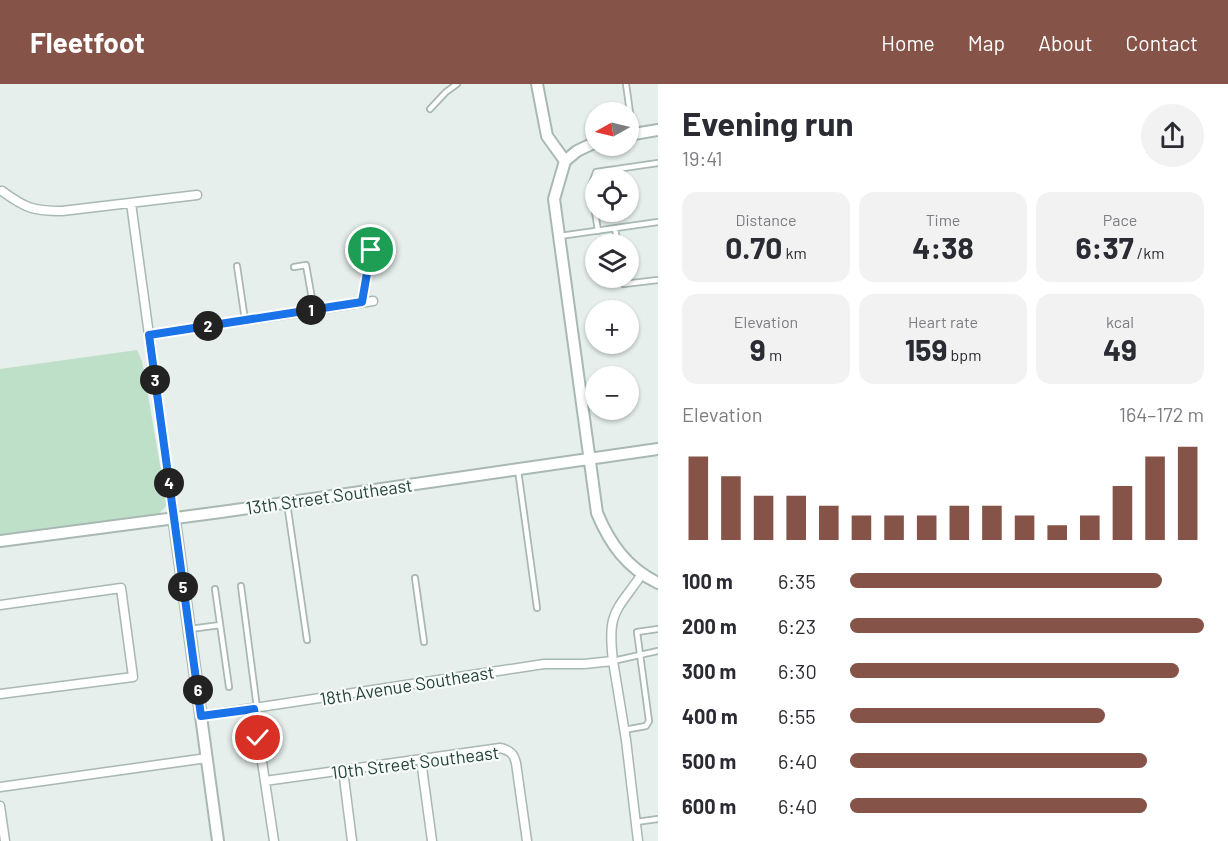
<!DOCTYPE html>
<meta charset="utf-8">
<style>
:root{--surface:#fff;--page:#f2f2f3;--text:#2b2b33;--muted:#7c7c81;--accent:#855347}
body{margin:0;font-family:Barlow,sans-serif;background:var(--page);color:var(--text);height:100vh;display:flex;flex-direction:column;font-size:22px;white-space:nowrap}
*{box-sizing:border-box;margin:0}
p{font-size:20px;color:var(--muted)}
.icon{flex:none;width:33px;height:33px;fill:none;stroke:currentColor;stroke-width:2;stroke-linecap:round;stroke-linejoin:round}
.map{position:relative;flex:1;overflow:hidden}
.side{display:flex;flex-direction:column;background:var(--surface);width:570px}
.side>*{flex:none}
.needle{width:39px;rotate:262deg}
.fabs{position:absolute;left:585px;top:18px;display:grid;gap:12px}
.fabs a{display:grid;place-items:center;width:54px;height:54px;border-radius:50%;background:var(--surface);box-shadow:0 2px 4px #0004;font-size:30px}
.pin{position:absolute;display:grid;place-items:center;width:51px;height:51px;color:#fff;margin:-26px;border:3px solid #fff;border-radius:50%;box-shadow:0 2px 6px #0007}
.km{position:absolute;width:30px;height:30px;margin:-15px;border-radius:50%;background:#222;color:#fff;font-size:16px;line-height:30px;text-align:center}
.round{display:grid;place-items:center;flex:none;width:63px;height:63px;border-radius:32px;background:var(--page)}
.summary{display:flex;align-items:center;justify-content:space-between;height:102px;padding:0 24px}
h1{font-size:33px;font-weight:700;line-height:45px}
.stats{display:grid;grid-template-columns:repeat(3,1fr);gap:9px;height:102px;padding:6px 24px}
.stats div{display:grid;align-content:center;border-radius:15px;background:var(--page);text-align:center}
.stats b{font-size:30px;font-weight:700}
.stats small{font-size:16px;font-weight:400}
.stats p{font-size:16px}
.chart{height:168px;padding:12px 24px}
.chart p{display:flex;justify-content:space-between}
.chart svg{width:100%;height:108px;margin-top:6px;stroke:var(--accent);stroke-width:6}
ul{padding:0 24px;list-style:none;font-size:20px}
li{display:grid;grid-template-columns:96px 72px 1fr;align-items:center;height:45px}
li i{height:15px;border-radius:8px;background:var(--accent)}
header{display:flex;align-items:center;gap:36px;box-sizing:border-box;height:84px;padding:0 30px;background:var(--accent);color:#fff}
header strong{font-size:28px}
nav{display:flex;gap:33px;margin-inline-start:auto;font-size:21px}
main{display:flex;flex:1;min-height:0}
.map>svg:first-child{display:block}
.green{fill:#bfe0c8}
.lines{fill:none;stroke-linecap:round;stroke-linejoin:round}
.service-casing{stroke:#a8b8b2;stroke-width:8}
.minor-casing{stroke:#a8b8b2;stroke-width:11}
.tertiary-casing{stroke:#a8b8b2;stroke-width:14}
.service{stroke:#fff;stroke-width:4.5}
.minor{stroke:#fff;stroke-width:8}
.tertiary{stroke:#fff;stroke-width:10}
.route-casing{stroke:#fff;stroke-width:12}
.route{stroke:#1a73e8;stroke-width:8}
.labels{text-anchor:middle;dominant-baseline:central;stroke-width:4.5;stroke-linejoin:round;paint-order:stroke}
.street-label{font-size:18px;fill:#24423a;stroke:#f7fbf9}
</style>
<header>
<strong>Fleetfoot</strong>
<nav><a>Home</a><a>Map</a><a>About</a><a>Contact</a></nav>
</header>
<main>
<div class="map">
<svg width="658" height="757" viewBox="0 0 658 757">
<rect width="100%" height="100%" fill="#e6efeb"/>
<path class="green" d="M137 266 142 277 167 421 158 431 0 450V285Z"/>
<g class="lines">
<defs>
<path id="service" d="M626 0 633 50
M430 25 446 8 457 0
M615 145 618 160
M598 147 591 102 596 88 658 79
M560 152 658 138
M237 182 245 236
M294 183 306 181 314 226
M623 194 624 200 658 196
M518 386 537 524
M287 419 307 556
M415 494 424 558
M241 502 257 624
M215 505 229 603
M190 545 220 541
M613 577 658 567
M624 646 646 642 649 637 637 548 658 545
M636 738 658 735"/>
<path id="minor" d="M2 107C25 124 33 127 62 127L197 111
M131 119 174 434
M360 160 371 167 362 218
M149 251 373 217
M0 521 121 504 133 593 0 610
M613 577C607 527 616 528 642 490
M254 625 274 757
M201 632 544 580H584L613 577 626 656 638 757
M421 676 432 757
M343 686 352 757
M265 697 500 664C510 666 514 670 516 679L527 757
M0 703 207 674
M0 722 5 757"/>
<path id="tertiary" d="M537 0 547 52 565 77 554 115 597 429C610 460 627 484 658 499
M628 51 658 46
M565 77 577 67 596 58
M174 434 218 757
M0 457 221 428 658 365"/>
</defs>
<use href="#service" class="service-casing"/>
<use href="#minor" class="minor-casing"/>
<use href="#tertiary" class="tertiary-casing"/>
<use href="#service" class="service"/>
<use href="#minor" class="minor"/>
<use href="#tertiary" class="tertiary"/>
</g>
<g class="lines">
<defs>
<path id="route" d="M258 654 254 625 201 632 149 251 362 218 371 166"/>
</defs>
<use href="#route" class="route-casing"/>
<use href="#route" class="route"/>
</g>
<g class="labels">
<g class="street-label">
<text transform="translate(329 412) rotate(-8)">13th Street Southeast</text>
<text transform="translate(407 601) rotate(-9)">18th Avenue Southeast</text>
<text transform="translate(415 678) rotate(-7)">10th Street Southeast</text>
</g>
</g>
</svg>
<div class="fabs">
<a><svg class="needle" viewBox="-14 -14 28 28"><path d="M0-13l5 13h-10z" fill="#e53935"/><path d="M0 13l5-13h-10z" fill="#7c7c81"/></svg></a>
<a><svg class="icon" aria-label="locate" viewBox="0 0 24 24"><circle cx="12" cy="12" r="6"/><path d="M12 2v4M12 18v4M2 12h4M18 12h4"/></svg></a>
<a><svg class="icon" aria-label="layers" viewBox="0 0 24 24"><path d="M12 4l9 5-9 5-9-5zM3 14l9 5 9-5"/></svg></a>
<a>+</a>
<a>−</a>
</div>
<div class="pin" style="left:371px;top:166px;background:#1e9e55"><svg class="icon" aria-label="arrive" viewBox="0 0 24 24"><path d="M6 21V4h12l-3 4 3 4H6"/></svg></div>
<div class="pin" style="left:258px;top:654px;background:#d93025"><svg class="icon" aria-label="check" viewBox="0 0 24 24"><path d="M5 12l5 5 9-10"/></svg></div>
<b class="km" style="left:311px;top:226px">1</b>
<b class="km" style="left:208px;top:242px">2</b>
<b class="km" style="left:155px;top:296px">3</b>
<b class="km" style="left:169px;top:399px">4</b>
<b class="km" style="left:183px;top:503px">5</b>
<b class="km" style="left:198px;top:606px">6</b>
</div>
<section class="side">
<div class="summary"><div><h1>Evening run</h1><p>19:41</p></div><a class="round"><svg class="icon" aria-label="share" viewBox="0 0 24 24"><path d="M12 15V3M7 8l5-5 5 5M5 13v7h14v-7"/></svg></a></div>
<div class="stats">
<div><p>Distance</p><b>0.70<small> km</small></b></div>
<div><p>Time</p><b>4:38</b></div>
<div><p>Pace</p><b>6:37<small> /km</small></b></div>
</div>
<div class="stats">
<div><p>Elevation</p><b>9<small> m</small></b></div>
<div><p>Heart rate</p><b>159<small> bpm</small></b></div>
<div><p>kcal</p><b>49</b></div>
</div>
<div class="chart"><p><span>Elevation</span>164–172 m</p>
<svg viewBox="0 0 160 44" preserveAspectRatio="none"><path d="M5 44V10M15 44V18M25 44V26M35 44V26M45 44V30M55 44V34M65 44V34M75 44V34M85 44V30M95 44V30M105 44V34M115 44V38M125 44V34M135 44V22M145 44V10M155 44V6"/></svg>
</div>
<ul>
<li><b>100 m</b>6:35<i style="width:88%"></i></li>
<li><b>200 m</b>6:23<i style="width:100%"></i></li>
<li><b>300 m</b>6:30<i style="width:93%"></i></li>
<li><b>400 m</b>6:55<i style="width:72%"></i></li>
<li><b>500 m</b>6:40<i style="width:84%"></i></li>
<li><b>600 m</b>6:40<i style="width:84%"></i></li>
</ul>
</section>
</main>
